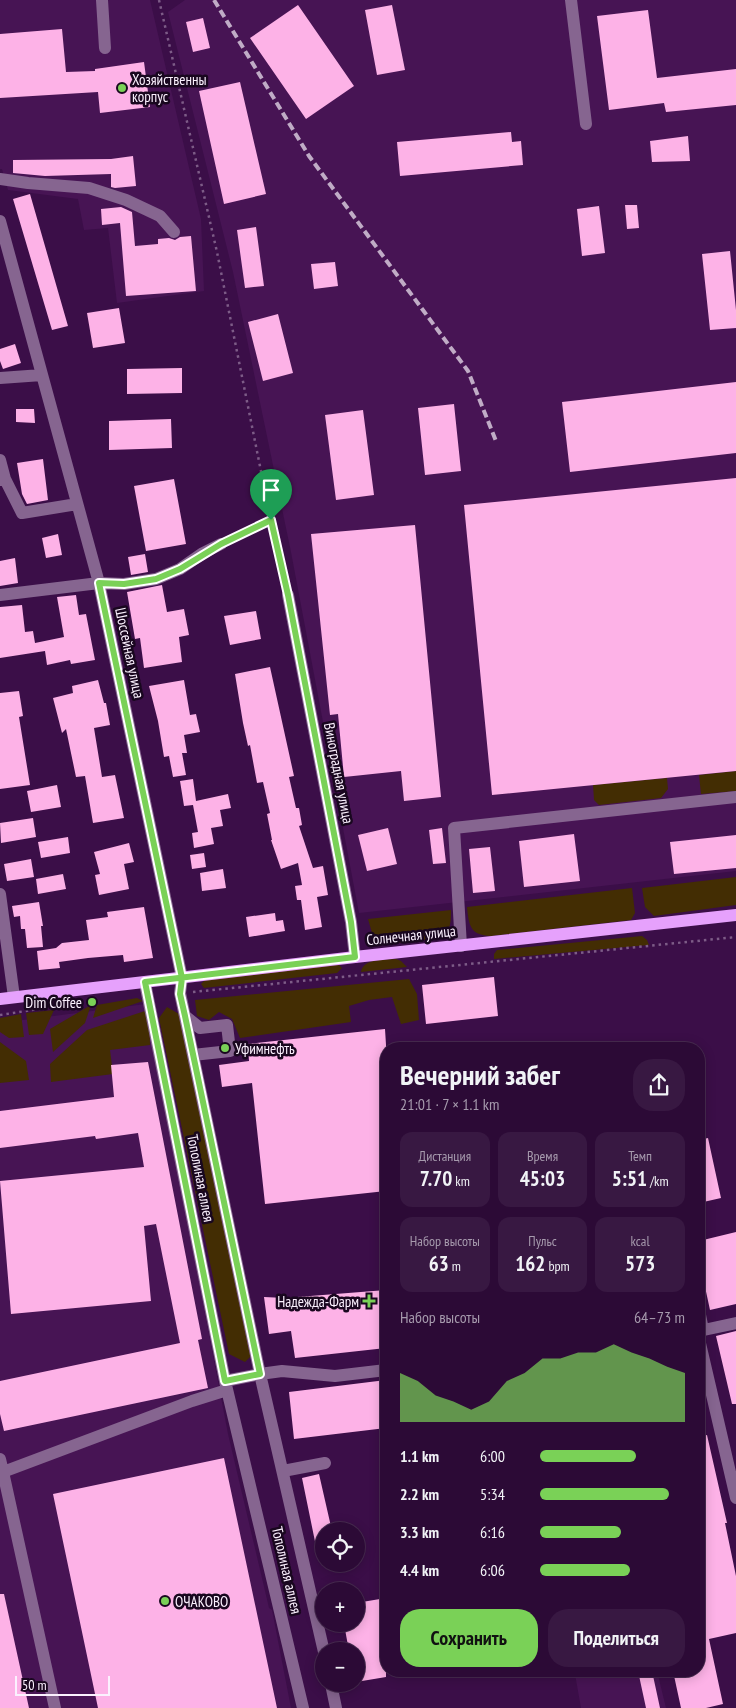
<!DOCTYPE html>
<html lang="ru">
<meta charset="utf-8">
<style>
:root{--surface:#2c0a36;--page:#381842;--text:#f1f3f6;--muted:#a69aad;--line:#482b51;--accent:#7ad157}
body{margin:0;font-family:"PT Sans Narrow",sans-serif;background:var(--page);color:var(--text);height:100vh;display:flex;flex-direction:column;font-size:19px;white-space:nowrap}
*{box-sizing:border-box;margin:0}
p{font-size:16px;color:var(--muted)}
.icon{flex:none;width:28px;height:28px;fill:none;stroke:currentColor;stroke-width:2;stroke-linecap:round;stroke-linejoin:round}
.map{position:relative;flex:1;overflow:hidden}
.details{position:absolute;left:380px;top:1042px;width:325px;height:635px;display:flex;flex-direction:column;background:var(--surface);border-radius:20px;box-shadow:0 2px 12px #0003,0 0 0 1px var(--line)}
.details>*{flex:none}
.controls{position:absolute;left:315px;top:1522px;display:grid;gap:10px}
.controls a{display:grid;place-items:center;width:50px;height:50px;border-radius:50%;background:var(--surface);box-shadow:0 2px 12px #0003,0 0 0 1px var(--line);font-size:25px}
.scale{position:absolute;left:15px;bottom:12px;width:95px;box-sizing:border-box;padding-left:5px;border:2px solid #fbf1fe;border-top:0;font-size:14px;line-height:18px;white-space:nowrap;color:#fbf1fe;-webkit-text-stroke:4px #19071f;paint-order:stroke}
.pin{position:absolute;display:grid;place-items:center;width:42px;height:42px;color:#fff;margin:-51px -21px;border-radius:50% 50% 50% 0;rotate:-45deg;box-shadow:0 0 5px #0007}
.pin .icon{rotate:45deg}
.round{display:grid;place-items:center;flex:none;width:52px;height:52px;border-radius:20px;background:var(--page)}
.headline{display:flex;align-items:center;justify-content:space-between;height:85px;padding:0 20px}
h1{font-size:28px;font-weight:800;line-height:38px}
.figures{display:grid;grid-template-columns:repeat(3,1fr);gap:8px;height:85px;padding:5px 20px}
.figures div{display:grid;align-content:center;border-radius:12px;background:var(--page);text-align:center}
.figures b{font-size:21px;font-weight:800}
.figures small{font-size:14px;font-weight:400}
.figures p{font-size:14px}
.chart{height:140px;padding:10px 20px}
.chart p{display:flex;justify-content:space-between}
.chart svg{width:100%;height:90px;margin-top:5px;fill:var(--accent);opacity:.7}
.primary-button{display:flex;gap:10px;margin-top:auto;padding:10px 20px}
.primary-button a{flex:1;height:58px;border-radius:20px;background:var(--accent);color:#111;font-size:20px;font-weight:800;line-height:58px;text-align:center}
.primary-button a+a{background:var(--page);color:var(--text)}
ul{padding:0 20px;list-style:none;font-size:16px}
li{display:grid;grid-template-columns:80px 60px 1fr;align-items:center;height:38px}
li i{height:12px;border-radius:6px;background:var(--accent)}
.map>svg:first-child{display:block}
.built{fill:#471454}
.green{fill:#432d03}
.building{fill:#fdb2e7}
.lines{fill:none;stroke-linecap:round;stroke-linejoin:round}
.path{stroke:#7d5c87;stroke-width:2.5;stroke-dasharray:2.5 4;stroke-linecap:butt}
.minor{stroke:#866590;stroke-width:12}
.major{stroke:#e6a1fc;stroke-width:12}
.rail{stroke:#c0acc6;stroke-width:4;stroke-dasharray:8 4;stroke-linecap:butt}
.route-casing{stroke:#fff;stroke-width:10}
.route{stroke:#7ad157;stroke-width:6}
.poi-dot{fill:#7ad157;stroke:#19071f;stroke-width:2}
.labels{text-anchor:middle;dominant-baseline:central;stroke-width:5;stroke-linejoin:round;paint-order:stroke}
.poi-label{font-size:15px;fill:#fbf1fe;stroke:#19071f;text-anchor:start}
.street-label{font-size:15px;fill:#fbf1fe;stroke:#19071f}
</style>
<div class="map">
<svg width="736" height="1708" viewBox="0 0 736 1708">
<rect width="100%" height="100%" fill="#3b0e48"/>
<path class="built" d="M0 0H150L201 219 204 291 117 303 108 228 84 230 78 199 8 190 2 169H0Z
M185 0H736V871L359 913 291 552 233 272 168 12Z
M146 1004 228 1434 269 1608 272 1610 291 1708H0V1023Z
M587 1671H657L666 1708H581L575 1674Z"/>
<path class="green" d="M736 771V791L701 794 699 775Z
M667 778 668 789 661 798 599 805 594 800 593 785Z
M736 877V905L654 916 645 907 642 888Z
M632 888 635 913 631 920 491 936C470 935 469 926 467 907Z
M451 910C451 922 451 930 441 938L381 945 374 940 368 919Z
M642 936 647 940 649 945 494 959V954L497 950Z
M396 959 401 961 407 967 361 972C363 958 385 960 396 959Z
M338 964 342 968 337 973 204 988 201 984 205 980Z
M409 979 417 994 419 1020 401 1024 392 997 369 1000 349 1006 351 1022 240 1038 232 1019 219 1012 209 1020 197 1016 195 1000Z
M137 998 143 1001 93 1018 97 1005Z
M91 1005 85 1023 53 1052 50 1029Z
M167 1007 179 1014 251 1356 245 1362 229 1354 159 1018Z
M54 1010 43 1034 29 1035 26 1013Z
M145 1011 149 1015 150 1045 110 1050 113 1074 51 1082 50 1064 87 1030Z
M21 1014 24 1037 9 1038 0 1032V1018Z
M0 1042 26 1061 29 1080 0 1083Z"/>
<path class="building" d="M298 5 354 86 306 119 250 38Z
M392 5 405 70 377 75 365 10Z
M648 10 657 78 736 69V105L666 112 664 103 609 110 597 16Z
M203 18 210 48 193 52 186 22Z
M62 29 66 72 95 71V69L144 62 150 107 100 113 98 92 0 98V34Z
M240 82 266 194 224 204 199 91Z
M511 132 512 142 521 141 523 165 400 176 397 142Z
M688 136 690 161 652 162 650 141Z
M133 156 136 186 115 188 111 187V174L45 176 13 173V160L111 159Z
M30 194 68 326 52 330 13 199Z
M625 205H637L639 228 627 229Z
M599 206 605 253 582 256 577 209Z
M121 207 132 212 135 246 158 244V239L169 238 175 240 180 237 191 236 196 291 126 296 120 223 102 225 101 209Z
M256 227 264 286 245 288 237 230Z
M730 251 736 310V328L710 330 702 254Z
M335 262 338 286 314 289 311 264Z
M119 308 125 343 93 348 87 313Z
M278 314 293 373 263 381 248 322Z
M15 344 21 363 3 369 0 361V349Z
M182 368V393L127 394V369Z
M736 382V453L570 472 562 402Z
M454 404 461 471 425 475 418 408Z
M16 409H34L35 423 16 422Z
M363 410 374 495 336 500 325 415Z
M171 419 172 448 109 450V421Z
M43 459 48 500 27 504 22 494 17 463Z
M736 478V771L492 795 464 505Z
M174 479 186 544 146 551 134 486Z
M415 525 441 797 404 801 401 771 344 777 338 714 330 715 311 534Z
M58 534 62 555 46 558 42 538Z
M145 554 148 572 131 575 128 557Z
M15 558 18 583 0 586V561Z
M162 585 167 612 184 609 189 635 179 637 182 662 144 668 140 638 135 639 127 592Z
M76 595 79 615 86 614 95 660 71 664 70 660 47 665 45 651 0 658V607L22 605 25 632 33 631 35 643 64 637 57 597Z
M256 611 261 639 230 645 224 616Z
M270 667 294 776 289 777 296 808H299L302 825 299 826 313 868 323 866 328 895 317 897 322 927 305 930 301 900H297L295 886 302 885 298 863 281 869 271 840H272L267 814 270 813 263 782 257 783 250 745 248 746 243 723 235 674Z
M98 680 104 703H106L110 725 94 728 102 777 115 775 124 818 93 823 85 776 76 777 66 729 62 733 53 698 73 693 72 686Z
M184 680 190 715 196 714 200 732 184 735 187 753H182L186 775 173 777 169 756 164 757 158 721 149 686Z
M19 691 23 716 19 717 30 785 0 789V693Z
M193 779 196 801 228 794 231 808 220 810 223 826 211 828 214 844 194 848 192 833 198 832 193 805 184 806 180 781Z
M57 785 61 807 31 812 27 791Z
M33 818 36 837 1 843 0 823Z
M388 828 397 864 367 871 358 835Z
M442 828 446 863 433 864 429 830Z
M574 834 580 881 524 887 519 841Z
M736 835V868L674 874 670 842Z
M68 837 70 853 41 858 38 842Z
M129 843 134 862 124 864 129 889 99 895 95 875 100 874 94 852Z
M490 847 495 891 473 893 469 849Z
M204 853 206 867 192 869 190 855Z
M31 859 34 877 7 881 4 864Z
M223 869 226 888 202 891 200 873Z
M63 874 66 889 38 894 36 879Z
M39 902 43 926H41L43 947 27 948 25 929H21L20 916 14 917 12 906Z
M144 907 153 958 124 962 123 955 88 958 59 962 60 968 39 970 37 951 56 948 62 943 89 940 86 920 108 917 107 912Z
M275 913 276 921 283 920 285 931 249 937 246 917Z
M494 977 498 1016 426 1024 422 985Z
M385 1029 386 1045V1191L265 1204 252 1083 222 1087 219 1065 249 1061 248 1044Z
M148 1062 202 1339 198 1340 208 1388 4 1431 0 1414V1381L180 1343 156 1224 144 1226 151 1301 11 1314 0 1181 144 1167 138 1133 96 1139 95 1136 0 1148V1111L114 1097 111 1065Z
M708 1138 721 1198 699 1203V1140Z
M736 1232V1304L710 1310 699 1259V1241Z
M386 1290V1348L295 1358 291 1331 269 1334 264 1297 285 1298Z
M736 1331V1404H732L716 1336Z
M386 1380V1428L294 1439 289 1392Z
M707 1435 727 1523H725L736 1576V1633L709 1639 723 1704 706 1708H681L673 1671H699V1437Z
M224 1458 277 1708H98L53 1494Z
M319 1474 332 1531H324V1560L319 1561 302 1478Z
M0 1594H4L29 1708H0Z
M380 1599 386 1631V1677L356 1682V1651H349L344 1624H356V1603Z
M638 1671H652L660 1708H646Z"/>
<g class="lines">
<path class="path" d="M159 0 217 252 271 521 232 539
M271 521 285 584
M193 992 736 937
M0 1015 58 1006"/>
<path class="minor" d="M102 0 105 48
M571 0 586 124
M0 179 28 183 89 188 126 200 160 216 174 232
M0 221 99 583 182 978 180 993 193 1055 260 1374 324 1652
M0 378 42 375
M0 460 5 479
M0 480 5 479 22 513 77 504
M0 595 99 583 124 584 156 579 180 569 203 553 221 544
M288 595 351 922 355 957
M0 894 14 997
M461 946 454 828 736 797
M145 983 225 1381 303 1708
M185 1016 200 1028 227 1025 230 1051 193 1055
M699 1310 703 1330
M699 1331 736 1323
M699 1339 736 1498
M225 1381 260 1374 282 1371 335 1376 386 1370
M0 1459 3 1472 192 1401 227 1390
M283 1471 325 1463
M3 1472 55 1708
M331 1684 336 1708"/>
<path class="major" d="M0 999 355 957 736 915"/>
<path class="rail" d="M214 0 309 156 468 371 496 441"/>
</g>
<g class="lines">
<defs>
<path id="route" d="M271 520 221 544 180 569 156 579 124 584 99 583 182 978 180 994 185 1016 260 1374 225 1381 145 982 355 957 351 922 288 595 271 520"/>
</defs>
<use href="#route" class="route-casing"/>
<use href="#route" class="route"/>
</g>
<g class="poi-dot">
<circle cx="122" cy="88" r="5"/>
<circle cx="92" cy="1002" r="5"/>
<circle cx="225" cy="1048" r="5"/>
<path d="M366.5 1293.5h5v5h5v5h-5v5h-5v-5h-5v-5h5z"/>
<circle cx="165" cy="1601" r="5"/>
</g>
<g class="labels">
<g class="poi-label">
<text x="132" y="79">Хозяйственны<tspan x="132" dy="17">корпус</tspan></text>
<text x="82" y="1002" text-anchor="end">Dim Coffee</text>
<text x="235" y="1048">Уфимнефть</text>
<text x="359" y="1301" text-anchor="end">Надежда-Фарм</text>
<text x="175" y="1601">ОЧАКОВО</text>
</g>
<g class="street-label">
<text transform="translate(130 653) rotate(78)">Шоссейная улица</text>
<text transform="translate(339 773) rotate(79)">Виноградная улица</text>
<text transform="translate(411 935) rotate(-6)">Солнечная улица</text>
<text transform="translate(201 1178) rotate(79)">Тополиная аллея</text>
<text transform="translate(287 1570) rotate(77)">Тополиная аллея</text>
</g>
</g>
</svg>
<div class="controls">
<a><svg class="icon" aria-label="locate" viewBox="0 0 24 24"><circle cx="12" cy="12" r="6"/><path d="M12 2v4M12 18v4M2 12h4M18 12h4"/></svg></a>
<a>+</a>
<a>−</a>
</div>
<div class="scale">50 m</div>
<div class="pin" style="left:271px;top:520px;background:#1e9e55"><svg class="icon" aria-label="arrive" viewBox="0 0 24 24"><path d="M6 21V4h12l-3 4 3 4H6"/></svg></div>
<section class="details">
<div class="headline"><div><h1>Вечерний забег</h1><p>21:01 · 7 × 1.1 km</p></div><a class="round"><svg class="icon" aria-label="share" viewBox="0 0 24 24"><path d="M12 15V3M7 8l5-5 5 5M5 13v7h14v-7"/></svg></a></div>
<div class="figures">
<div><p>Дистанция</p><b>7.70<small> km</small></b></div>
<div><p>Время</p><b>45:03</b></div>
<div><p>Темп</p><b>5:51<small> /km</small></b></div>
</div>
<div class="figures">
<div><p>Набор высоты</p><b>63<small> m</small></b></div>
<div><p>Пульс</p><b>162<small> bpm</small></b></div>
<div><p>kcal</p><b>573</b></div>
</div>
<div class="chart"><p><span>Набор высоты</span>64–73 m</p>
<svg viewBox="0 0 160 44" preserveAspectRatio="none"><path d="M0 44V20L10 24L20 31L30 34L40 38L50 34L60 24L70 20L80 13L90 13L100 10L110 10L120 6L130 10L140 13L150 17L160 20V44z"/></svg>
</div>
<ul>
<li><b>1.1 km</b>6:00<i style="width:66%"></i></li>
<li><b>2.2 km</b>5:34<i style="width:89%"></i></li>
<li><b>3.3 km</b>6:16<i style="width:56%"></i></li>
<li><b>4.4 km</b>6:06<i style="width:62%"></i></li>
</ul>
<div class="primary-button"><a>Сохранить</a><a>Поделиться</a></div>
</section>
</div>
